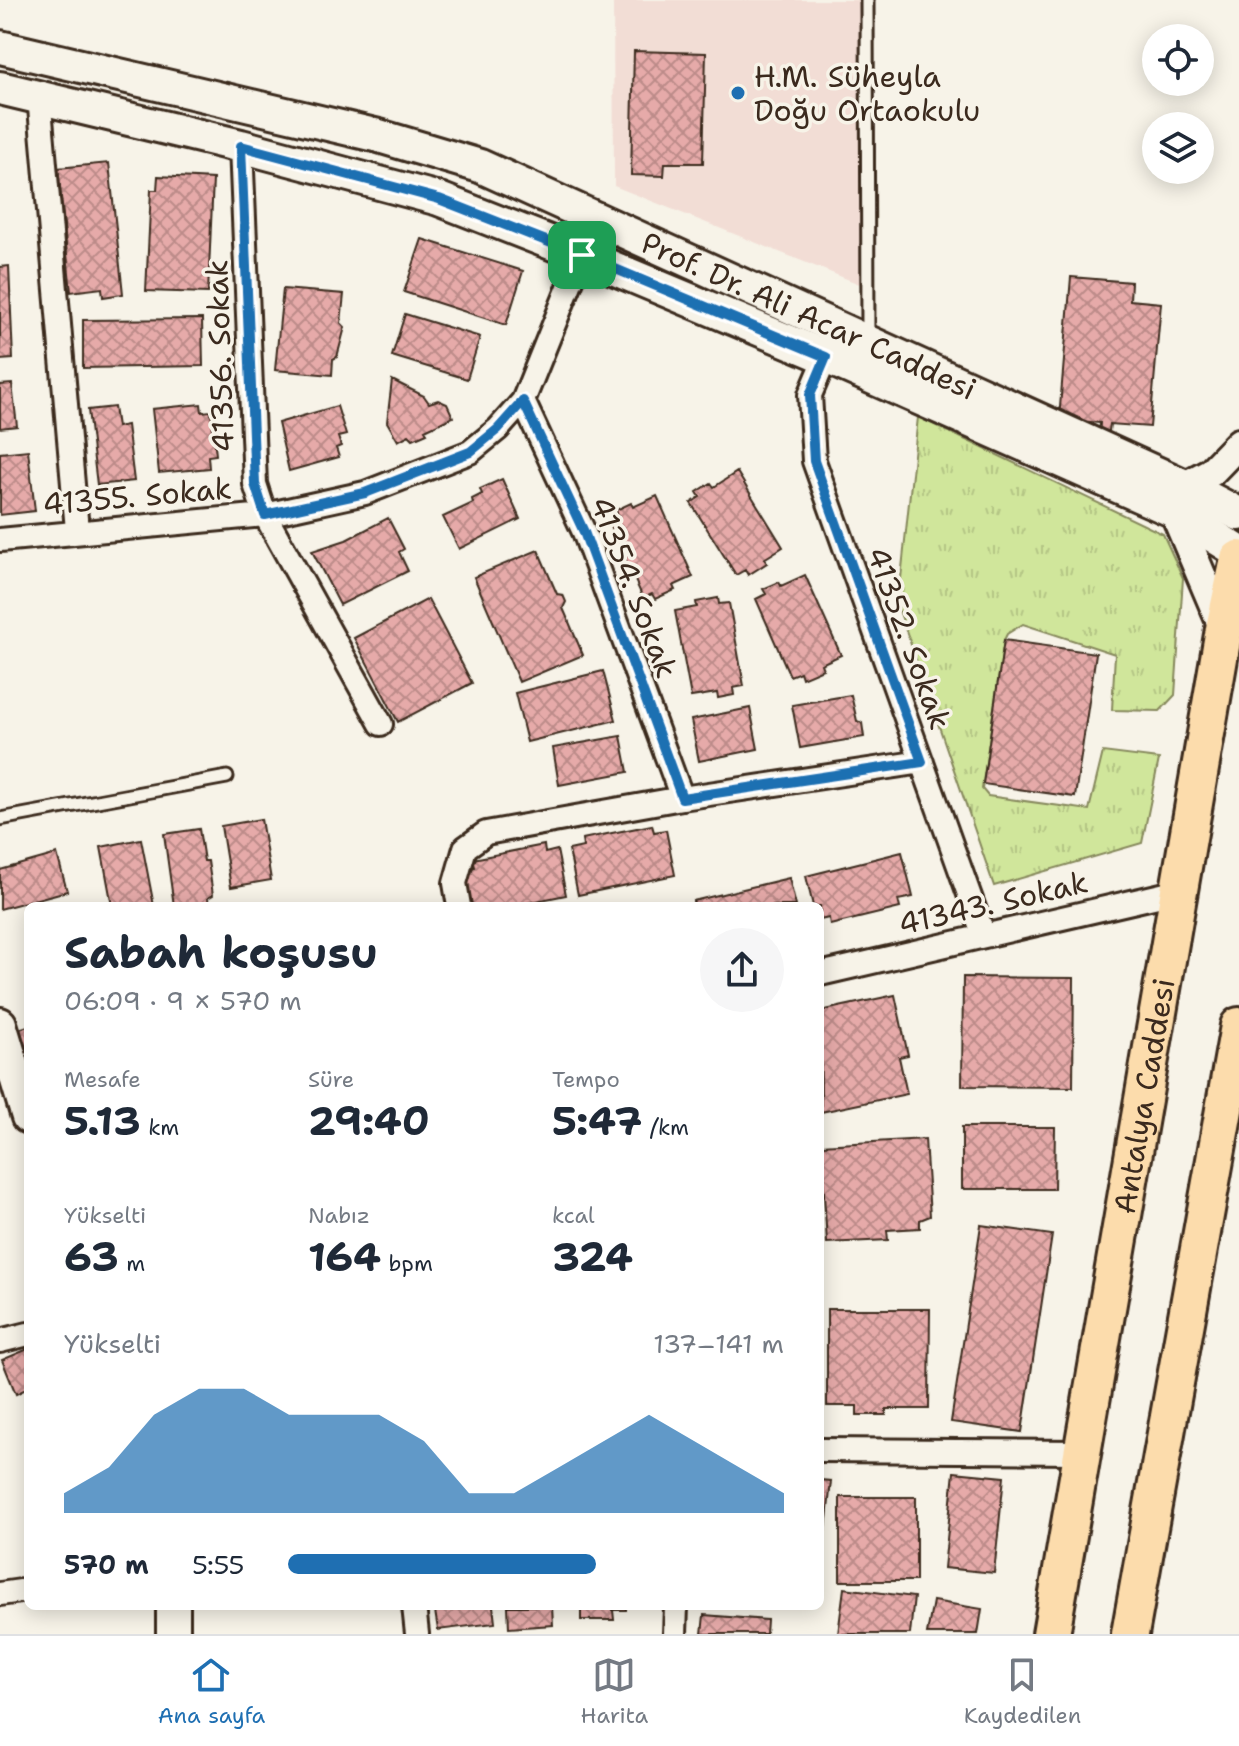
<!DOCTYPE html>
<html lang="tr">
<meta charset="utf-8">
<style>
:root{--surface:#fff;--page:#f6f6f7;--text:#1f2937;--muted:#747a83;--line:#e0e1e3;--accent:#1f6fb2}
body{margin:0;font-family:"Shantell Sans",sans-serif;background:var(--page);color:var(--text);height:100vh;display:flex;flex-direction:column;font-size:30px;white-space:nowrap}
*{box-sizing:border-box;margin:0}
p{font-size:26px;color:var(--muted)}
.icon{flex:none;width:44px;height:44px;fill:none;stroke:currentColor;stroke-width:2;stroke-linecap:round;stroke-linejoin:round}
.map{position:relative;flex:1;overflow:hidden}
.side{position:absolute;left:24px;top:902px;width:800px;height:708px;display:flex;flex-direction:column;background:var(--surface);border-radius:12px;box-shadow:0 4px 20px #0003}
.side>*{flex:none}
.tools{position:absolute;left:1142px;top:24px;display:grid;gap:16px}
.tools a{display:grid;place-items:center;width:72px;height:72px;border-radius:50%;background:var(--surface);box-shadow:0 4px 20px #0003;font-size:40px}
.pin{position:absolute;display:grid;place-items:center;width:68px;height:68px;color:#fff;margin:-34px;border-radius:16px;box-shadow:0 4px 12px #0006}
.round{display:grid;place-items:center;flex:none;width:84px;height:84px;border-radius:42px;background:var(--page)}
.summary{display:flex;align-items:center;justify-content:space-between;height:136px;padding:0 40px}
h1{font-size:44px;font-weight:700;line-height:60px}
.metrics{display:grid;grid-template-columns:repeat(3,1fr);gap:12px;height:136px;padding:8px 40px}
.metrics div{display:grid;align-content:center}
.metrics b{font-size:40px;font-weight:700}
.metrics small{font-size:22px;font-weight:400}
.metrics p{font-size:22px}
.chart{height:224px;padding:16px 40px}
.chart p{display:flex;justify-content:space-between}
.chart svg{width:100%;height:144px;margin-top:8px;fill:var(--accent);opacity:.7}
ul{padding:0 40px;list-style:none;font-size:26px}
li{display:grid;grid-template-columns:128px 96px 1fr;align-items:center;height:60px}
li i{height:20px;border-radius:10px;background:var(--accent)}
.menu{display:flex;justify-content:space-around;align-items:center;height:112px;border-top:2px solid var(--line);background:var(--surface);font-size:22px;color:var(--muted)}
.menu a{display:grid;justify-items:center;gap:4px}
.menu .active{color:var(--accent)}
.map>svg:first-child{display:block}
.built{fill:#f2ddd5}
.grass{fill:url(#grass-tufts);stroke:#86885c;stroke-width:2}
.building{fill:url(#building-cross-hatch);stroke:#3b2a1e;stroke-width:2}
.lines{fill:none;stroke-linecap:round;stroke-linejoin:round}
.service-casing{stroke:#3b2a1e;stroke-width:17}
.minor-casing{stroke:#3b2a1e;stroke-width:28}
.tertiary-casing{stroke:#3b2a1e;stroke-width:34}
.secondary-casing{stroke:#3b2a1e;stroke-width:38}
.primary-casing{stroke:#3b2a1e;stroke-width:42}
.service{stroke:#f7f3e8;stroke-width:11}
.minor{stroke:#f7f3e8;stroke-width:22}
.tertiary{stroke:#f7f3e8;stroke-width:28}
.secondary{stroke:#f7f3e8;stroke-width:32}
.primary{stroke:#fcdcac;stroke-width:36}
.route-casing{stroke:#fff;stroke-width:16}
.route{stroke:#1f6fb2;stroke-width:10}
.poi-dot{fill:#1f6fb2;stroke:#f7f3e8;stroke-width:3}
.labels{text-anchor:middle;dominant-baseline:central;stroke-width:7;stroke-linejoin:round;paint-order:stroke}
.poi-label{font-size:30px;fill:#3b2a1e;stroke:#f7f3e8;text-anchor:start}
.street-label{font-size:30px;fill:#3b2a1e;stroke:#f7f3e8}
</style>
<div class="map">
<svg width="1239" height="1634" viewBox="0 0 1239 1634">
<defs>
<pattern id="grass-tufts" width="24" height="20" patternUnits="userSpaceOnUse" patternTransform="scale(2)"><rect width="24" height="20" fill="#d0e69b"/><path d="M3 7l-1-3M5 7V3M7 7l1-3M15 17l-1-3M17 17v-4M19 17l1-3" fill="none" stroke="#b4c585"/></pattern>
<pattern id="building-cross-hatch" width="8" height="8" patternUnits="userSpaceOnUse" patternTransform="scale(2)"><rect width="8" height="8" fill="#e6aaa9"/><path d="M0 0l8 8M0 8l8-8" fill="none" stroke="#bc8b89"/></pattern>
</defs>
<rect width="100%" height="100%" fill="#f7f3e8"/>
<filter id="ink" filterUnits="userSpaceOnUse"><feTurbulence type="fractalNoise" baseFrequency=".0125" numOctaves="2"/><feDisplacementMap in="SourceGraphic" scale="16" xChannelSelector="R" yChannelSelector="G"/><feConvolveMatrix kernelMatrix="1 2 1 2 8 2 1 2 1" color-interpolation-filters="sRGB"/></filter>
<g filter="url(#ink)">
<path class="built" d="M613 0H862V285L614 186Z"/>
<path class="grass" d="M918 417 1163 534 1183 578 1175 695 1160 711 1112 710 1115 654 1023 624 1007 634 1004 640 982 789 988 796 1089 810 1103 752 1159 759 1142 843 994 886 898 607Z"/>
<path class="building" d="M634 51 706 53 703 163H665L664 176 631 175Z
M109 163 123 294 103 297 102 288 71 292 58 168Z
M158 176 213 179 208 293 146 291 151 190H157Z
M422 239 523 271 506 325 404 292Z
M9 266 13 359 0 360V267Z
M1071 277 1131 282 1130 300 1161 303 1150 427 1110 424 1108 438H1099L1100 423 1059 419Z
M283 289 344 294 341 323 345 327 337 357 333 359 332 375 275 370Z
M405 314 480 337 467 379 392 356Z
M202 319 203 366 83 368V320Z
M392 380 424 396 429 403 438 400 447 404 453 417 425 430 427 433 413 439 409 435 398 441 387 422Z
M12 384 17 426 0 428V385Z
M201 404 202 412 211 411 216 455 208 456 209 468 159 473 152 409Z
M337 406 346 435 338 437 341 446 336 448 339 457 289 471 278 423Z
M114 407 117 427 127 425 134 481 97 485 88 410Z
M28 450 35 511 0 515V453Z
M737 472 783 547 764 559 767 563 748 575 745 570 736 575 691 503 700 497 697 492 711 483 714 487Z
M502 479 520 519 459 549 443 517 473 503 472 499 482 494 480 489Z
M657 496 693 577 673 586 675 590 655 599 652 594 643 598 608 521 618 516 616 510 631 503 633 507Z
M388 518 404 549 399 552 408 571 340 605 312 551 346 540Z
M538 550 557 594 563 595 566 602 563 608 583 655 519 682 474 577Z
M805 575 841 655 821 664 823 669 802 678 800 672 790 676 756 599 766 594 763 589 779 582 781 586Z
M718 598 719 604 729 603 744 686 733 688 734 695 718 698 717 693 691 697 675 611 697 607 696 602Z
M428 599 472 683 398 722 354 638Z
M1004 640 1096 653 1075 797 983 784Z
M603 671 616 720 527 742 515 693Z
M851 695 857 721 862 723 864 737 800 748 792 705Z
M750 708 758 749 699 761 691 720Z
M621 736 628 772 559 785 553 748Z
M261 819 271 880 231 887 221 826Z
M652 825 654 832 666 830 675 875 578 895 569 850 583 847 582 839Z
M199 829 204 861H208L213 895 208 898 209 906H174L164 834Z
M141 839 154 906H112L101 847Z
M544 845 545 853 557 850 566 895 512 906H467L460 870 475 867 473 859Z
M902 852 913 897 898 900 900 908 830 925 829 918 820 920V906H813L806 876Z
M57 854 67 891 0 909V870Z
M789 878 796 906H694L693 901Z
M963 977 1074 978 1073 1087 962 1086Z
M895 995 908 1055 899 1057 907 1094 821 1112 820 1011Z
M28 1026V1066L19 1029Z
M962 1127H1055L1054 1189H962Z
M925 1139 930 1216 920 1220V1228L887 1230 888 1240 827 1243 821 1145Z
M981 1225 1052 1235 1022 1432 951 1422Z
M827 1309H930L929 1409H886V1415H857V1406H827Z
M28 1349V1388L16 1394 2 1360Z
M954 1472 1004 1477 994 1573 944 1568Z
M820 1480 831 1481 826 1529 820 1528Z
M840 1497H916V1581H840Z
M844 1588 914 1597 910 1634H838Z
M933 1601 982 1609 978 1634H927Z
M441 1606H493L495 1623 438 1630 435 1611 441 1610Z
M508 1606H552L553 1625 509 1628Z
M581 1606H626V1610H613L614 1620H581Z
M704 1615 767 1620 766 1634H702Z"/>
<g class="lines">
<defs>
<path id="service" d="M867 0 868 338
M0 819 227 777"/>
<path id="minor" d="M39 96 77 530
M241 146 255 484 265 515 381 724
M826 357 810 395 814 461 984 936
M523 401 584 532 682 798
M0 540 265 515 365 493 470 452 498 429 523 401 582 255
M459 906 455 883 465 848 486 833 682 798 922 762
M820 974 1179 891
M0 1341 28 1334
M820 1450 1083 1452
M0 1594 28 1590
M414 1606 417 1634
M675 1634 676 1606"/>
<path id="tertiary" d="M1185 486 1211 472 1239 443
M1174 511 1224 629"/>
<g id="secondary">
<path id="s1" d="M0 47 379 136 480 166 1185 486 1239 514"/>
<path d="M0 88 241 146 439 199 582 255 826 357 1174 511 1239 552"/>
<path d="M0 1024 28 1117"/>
<path d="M173 1606V1634"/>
</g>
<g id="primary">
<path id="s2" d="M1051 1634 1224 629 1239 559"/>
<path d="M1130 1634 1239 1026"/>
</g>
</defs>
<use href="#service" class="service-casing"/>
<use href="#minor" class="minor-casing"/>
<use href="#tertiary" class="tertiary-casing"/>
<use href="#secondary" class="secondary-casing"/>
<use href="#primary" class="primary-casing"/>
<use href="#service" class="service"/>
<use href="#minor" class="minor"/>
<use href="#tertiary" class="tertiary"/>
<use href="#secondary" class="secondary"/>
<use href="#primary" class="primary"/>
</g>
</g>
<g class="lines" filter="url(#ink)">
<defs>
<path id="route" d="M241 146 439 199 582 255 826 357 810 395 814 461 922 762 682 798 584 532 523 401 498 429 470 452 365 493 265 515 255 484Z"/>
</defs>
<use href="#route" class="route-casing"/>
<use href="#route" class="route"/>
</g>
<circle class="poi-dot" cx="738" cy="93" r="8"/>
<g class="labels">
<g class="poi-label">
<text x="754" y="76">H.M. Süheyla<tspan x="754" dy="34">Doğu Ortaokulu</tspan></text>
</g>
<g class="street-label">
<text stroke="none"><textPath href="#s1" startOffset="856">Prof. Dr. Ali Acar Caddesi</textPath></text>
<text transform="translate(220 356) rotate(-92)">41356. Sokak</text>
<text transform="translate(137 496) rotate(-5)">41355. Sokak</text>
<text transform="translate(634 587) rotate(69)">41354. Sokak</text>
<text transform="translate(909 638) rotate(70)">41352. Sokak</text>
<text transform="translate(993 903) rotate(-13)">41343. Sokak</text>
<text stroke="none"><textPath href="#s2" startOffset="546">Antalya Caddesi</textPath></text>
</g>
</g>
</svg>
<div class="tools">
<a><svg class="icon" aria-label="locate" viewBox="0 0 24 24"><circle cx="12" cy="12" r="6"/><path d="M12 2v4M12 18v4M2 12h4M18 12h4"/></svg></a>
<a><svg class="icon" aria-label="layers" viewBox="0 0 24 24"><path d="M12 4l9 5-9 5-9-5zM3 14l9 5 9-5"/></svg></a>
</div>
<div class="pin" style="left:582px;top:255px;background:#1e9e55"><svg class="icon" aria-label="arrive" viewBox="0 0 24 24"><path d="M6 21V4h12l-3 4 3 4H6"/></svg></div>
<section class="side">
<div class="summary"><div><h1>Sabah koşusu</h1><p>06:09 · 9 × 570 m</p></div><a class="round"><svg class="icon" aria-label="share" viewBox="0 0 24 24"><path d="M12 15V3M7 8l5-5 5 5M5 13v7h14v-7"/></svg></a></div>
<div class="metrics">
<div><p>Mesafe</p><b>5.13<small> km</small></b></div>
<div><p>Süre</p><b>29:40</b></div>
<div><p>Tempo</p><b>5:47<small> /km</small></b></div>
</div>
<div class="metrics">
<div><p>Yükselti</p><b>63<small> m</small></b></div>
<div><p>Nabız</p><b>164<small> bpm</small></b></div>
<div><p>kcal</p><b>324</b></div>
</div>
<div class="chart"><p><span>Yükselti</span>137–141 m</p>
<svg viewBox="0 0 160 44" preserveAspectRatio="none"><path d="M0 44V38L10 30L20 14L30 6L40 6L50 14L60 14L70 14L80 22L90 38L100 38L110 30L120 22L130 14L140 22L150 30L160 38V44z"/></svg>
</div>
<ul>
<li><b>570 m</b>5:55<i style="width:62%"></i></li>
</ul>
</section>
</div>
<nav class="menu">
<a class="active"><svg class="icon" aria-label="home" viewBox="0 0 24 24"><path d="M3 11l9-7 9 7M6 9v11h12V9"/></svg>Ana sayfa</a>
<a><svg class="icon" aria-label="map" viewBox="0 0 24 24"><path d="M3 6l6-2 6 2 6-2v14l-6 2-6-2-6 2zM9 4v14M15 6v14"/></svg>Harita</a>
<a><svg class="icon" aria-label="saved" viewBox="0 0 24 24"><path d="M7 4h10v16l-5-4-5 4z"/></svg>Kaydedilen</a>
</nav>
